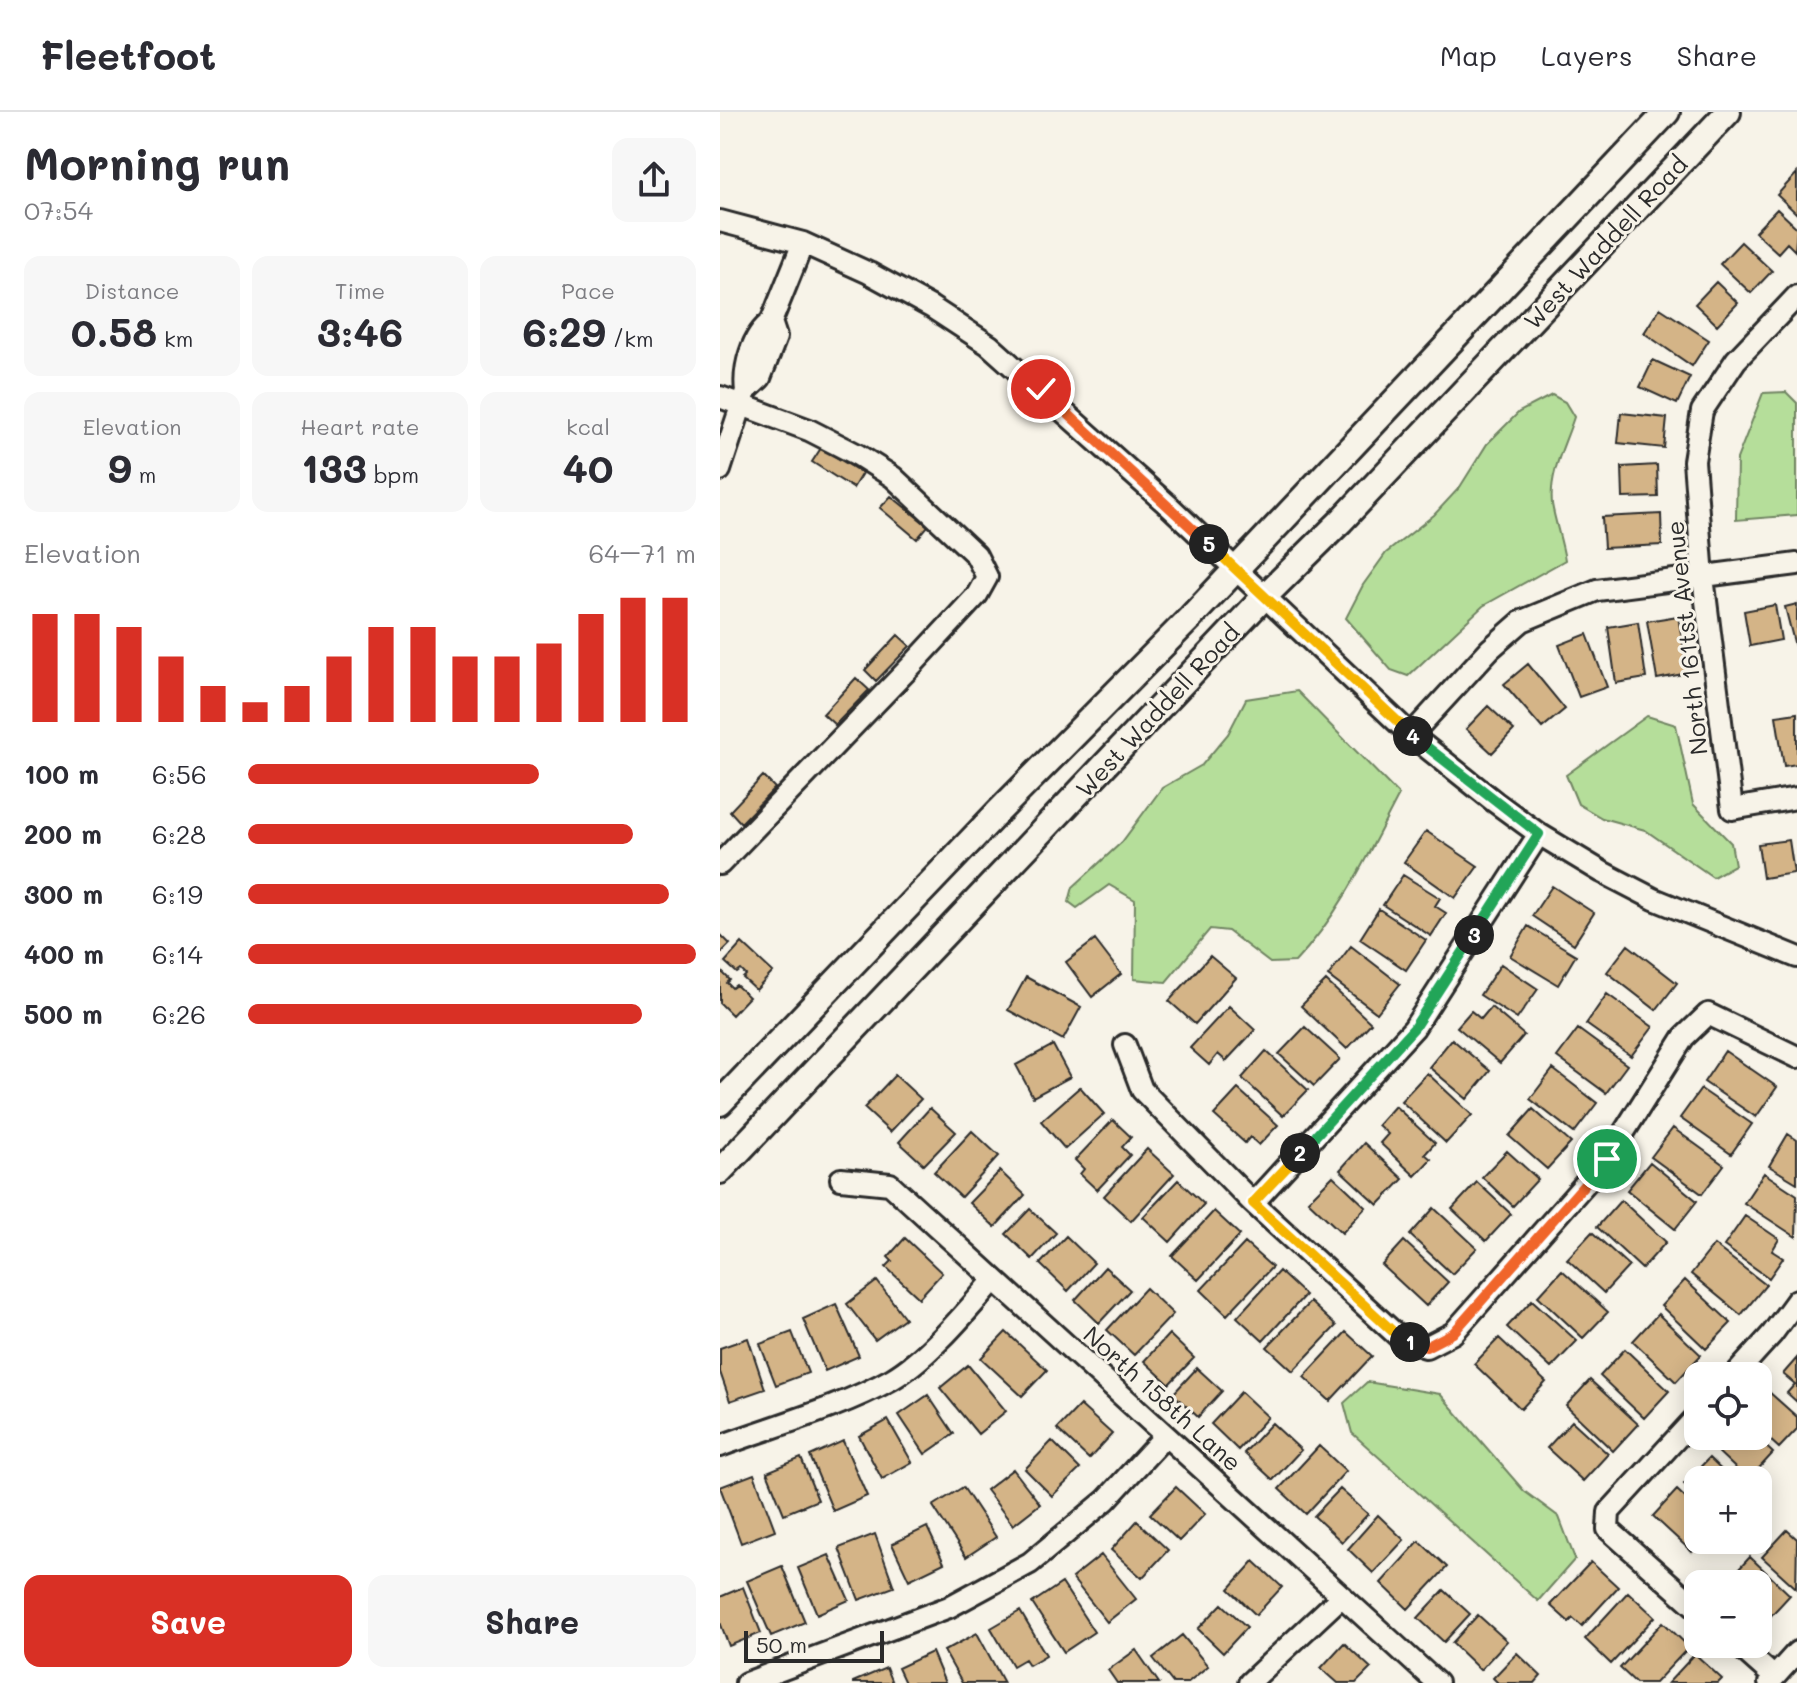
<!DOCTYPE html>
<meta charset="utf-8">
<style>
:root{--surface:#fff;--page:#f7f7f7;--text:#2b2b33;--muted:#7c7c81;--line:#e1e1e2;--accent:#d93025}
body{margin:0;font-family:Mali,sans-serif;background:var(--page);color:var(--text);height:100vh;display:flex;flex-direction:column;font-size:30px;white-space:nowrap}
*{box-sizing:border-box;margin:0}
p{font-size:26px;color:var(--muted)}
.icon{flex:none;width:44px;height:44px;fill:none;stroke:currentColor;stroke-width:2;stroke-linecap:round;stroke-linejoin:round}
.map{position:relative;flex:1;overflow:hidden}
.side{display:flex;flex-direction:column;background:var(--surface);width:720px}
.side>*{flex:none}
.fabs{position:absolute;left:964px;top:1250px;display:grid;gap:16px}
.fabs a{display:grid;place-items:center;width:88px;height:88px;border-radius:16px;background:var(--surface);box-shadow:0 4px 20px #0003;font-size:40px}
.scale{position:absolute;left:24px;bottom:20px;width:140px;box-sizing:border-box;padding-left:8px;border:4px solid #2b2b2b;border-top:0;font-size:22px;line-height:28px;white-space:nowrap;color:#2b2b2b;-webkit-text-stroke:6px #f7f3e8;paint-order:stroke}
.pin{position:absolute;display:grid;place-items:center;width:68px;height:68px;color:#fff;margin:-34px;border:4px solid #fff;border-radius:50%;box-shadow:0 2px 8px #0007}
.km{position:absolute;width:40px;height:40px;margin:-20px;border-radius:50%;background:#222;color:#fff;font-size:22px;line-height:40px;text-align:center}
.round{display:grid;place-items:center;flex:none;width:84px;height:84px;border-radius:16px;background:var(--page)}
.overview{display:flex;align-items:center;justify-content:space-between;height:136px;padding:0 24px}
h1{font-size:44px;font-weight:800;line-height:60px}
.stats{display:grid;grid-template-columns:repeat(3,1fr);gap:12px;height:136px;padding:8px 24px}
.stats div{display:grid;align-content:center;border-radius:16px;background:var(--page);text-align:center}
.stats b{font-size:40px;font-weight:800}
.stats small{font-size:22px;font-weight:400}
.stats p{font-size:22px}
.chart{height:224px;padding:16px 24px}
.chart p{display:flex;justify-content:space-between}
.chart svg{width:100%;height:144px;margin-top:8px;stroke:var(--accent);stroke-width:6}
.button{display:flex;gap:16px;margin-top:auto;padding:16px 24px}
.button a{flex:1;height:92px;border-radius:16px;background:var(--accent);color:#fff;font-size:32px;font-weight:800;line-height:92px;text-align:center}
.button a+a{background:var(--page);color:var(--text)}
ul{padding:0 24px;list-style:none;font-size:26px}
li{display:grid;grid-template-columns:128px 96px 1fr;align-items:center;height:60px}
li i{height:20px;border-radius:10px;background:var(--accent)}
header{display:flex;align-items:center;gap:48px;box-sizing:border-box;height:112px;padding:0 40px;background:var(--surface);border-bottom:2px solid var(--line)}
header strong{font-size:38px}
nav{display:flex;gap:44px;margin-inline-start:auto;font-size:28px}
main{display:flex;flex:1;min-height:0}
.map>svg:first-child{display:block}
.green{fill:#b5de9a;stroke:#708462;stroke-width:2}
.building{fill:#d4b487;stroke:#2b2b2b;stroke-width:2}
.lines{fill:none;stroke-linecap:round;stroke-linejoin:round}
.minor-casing{stroke:#2b2b2b;stroke-width:26}
.major-casing{stroke:#2b2b2b;stroke-width:30}
.minor{stroke:#f7f3e8;stroke-width:20}
.major{stroke:#f7f3e8;stroke-width:24}
.split-1-casing{stroke:#fff;stroke-width:16}
.split-2-casing{stroke:#fff;stroke-width:16}
.split-3-casing{stroke:#fff;stroke-width:16}
.split-4-casing{stroke:#fff;stroke-width:16}
.split-5-casing{stroke:#fff;stroke-width:16}
.split-6-casing{stroke:#fff;stroke-width:16}
.split-1{stroke:#f0652b;stroke-width:10}
.split-2{stroke:#f5b400;stroke-width:10}
.split-3{stroke:#22a559;stroke-width:10}
.split-4{stroke:#22a559;stroke-width:10}
.split-5{stroke:#f5b400;stroke-width:10}
.split-6{stroke:#f0652b;stroke-width:10}
.labels{text-anchor:middle;dominant-baseline:central;stroke-width:6;stroke-linejoin:round;paint-order:stroke}
.street-label{font-size:24px;fill:#2b2b2b;stroke:#f7f3e8}
</style>
<header>
<strong>Fleetfoot</strong>
<nav><a>Map</a><a>Layers</a><a>Share</a></nav>
</header>
<main>
<section class="side">
<div class="overview"><div><h1>Morning run</h1><p>07:54</p></div><a class="round"><svg class="icon" aria-label="share" viewBox="0 0 24 24"><path d="M12 15V3M7 8l5-5 5 5M5 13v7h14v-7"/></svg></a></div>
<div class="stats">
<div><p>Distance</p><b>0.58<small> km</small></b></div>
<div><p>Time</p><b>3:46</b></div>
<div><p>Pace</p><b>6:29<small> /km</small></b></div>
</div>
<div class="stats">
<div><p>Elevation</p><b>9<small> m</small></b></div>
<div><p>Heart rate</p><b>133<small> bpm</small></b></div>
<div><p>kcal</p><b>40</b></div>
</div>
<div class="chart"><p><span>Elevation</span>64–71 m</p>
<svg viewBox="0 0 160 44" preserveAspectRatio="none"><path d="M5 44V11M15 44V11M25 44V15M35 44V24M45 44V33M55 44V38M65 44V33M75 44V24M85 44V15M95 44V15M105 44V24M115 44V24M125 44V20M135 44V11M145 44V6M155 44V6"/></svg>
</div>
<ul>
<li><b>100 m</b>6:56<i style="width:65%"></i></li>
<li><b>200 m</b>6:28<i style="width:86%"></i></li>
<li><b>300 m</b>6:19<i style="width:94%"></i></li>
<li><b>400 m</b>6:14<i style="width:100%"></i></li>
<li><b>500 m</b>6:26<i style="width:88%"></i></li>
</ul>
<div class="button"><a>Save</a><a>Share</a></div>
</section>
<div class="map">
<svg width="1077" height="1571" viewBox="0 0 1077 1571">
<rect width="100%" height="100%" fill="#f7f3e8"/>
<filter id="ink" filterUnits="userSpaceOnUse"><feTurbulence type="fractalNoise" baseFrequency=".0125" numOctaves="2"/><feDisplacementMap in="SourceGraphic" scale="16" xChannelSelector="R" yChannelSelector="G"/><feConvolveMatrix kernelMatrix="1 2 1 2 8 2 1 2 1" color-interpolation-filters="sRGB"/></filter>
<g filter="url(#ink)">
<path class="green" d="M1066 280 1077 291V403L1016 408 1017 347 1043 281Z
M832 283 845 290 854 305C845 333 829 361 832 392 835 410 842 429 845 448L763 494 688 564 671 558 626 506 643 473 666 441 714 403 740 375 767 332 799 300Z
M577 579 679 683C649 740 620 803 575 850L550 851 508 819 490 817 446 870 414 867 415 788 389 773 357 796 349 790 353 775 402 730 442 676 482 653 508 622 526 587Z
M927 604 956 613 973 692 1011 731 1015 753 993 765 925 718 882 706 858 692 846 663Z
M647 1270 720 1282 804 1379 839 1405 855 1447 818 1489 632 1321 624 1291Z"/>
<path class="building" d="M1077 61V102L1057 83Z
M1057 97 1077 116 1075 139 1067 131 1058 141 1035 120Z
M1021 130 1052 159 1031 181 1000 152Z
M996 170 1018 191 997 213 975 192Z
M940 196 989 228 972 254 924 221Z
M933 248 970 265 957 292 920 275Z
M901 301 947 306 944 336 898 331Z
M101 336 142 361 133 376 92 350Z
M937 353 938 385 903 386 902 355Z
M171 384 208 414 197 427 160 396Z
M941 402 942 433 884 436 882 405Z
M1077 492V542L1065 495Z
M1055 493 1061 528 1030 534 1024 499Z
M958 504 968 561 937 567 927 509Z
M918 510 926 566 896 571 888 515Z
M867 522 887 575 859 585 839 533Z
M178 523 190 534 156 569 145 558Z
M808 552 845 597 822 616 784 572Z
M136 566 149 578 115 613 103 602Z
M768 594 794 618 772 641 746 617Z
M1077 601V652L1064 654 1056 604Z
M43 664 55 676 21 711 10 699Z
M706 719 758 754 735 786 684 750Z
M1069 728 1074 761 1043 766 1038 732Z
M683 763 720 786 715 794 726 801 711 824 663 793Z
M832 774 874 801 854 832 812 804Z
M659 797 706 828 686 858 640 827Z
M808 814 856 843 838 873 790 844Z
M0 822 10 832 0 842Z
M375 828 401 862 372 885 346 850Z
M22 831 53 860 36 878 23 866 26 863 21 858 17 861 5 850Z
M908 833 957 871 936 898 887 860Z
M631 834 680 872 657 901 608 864Z
M490 844 516 866 475 912 449 889Z
M781 852 818 877 797 907 760 883Z
M0 858 10 868 7 871 12 876 16 873 29 885 12 903 0 891Z
M306 865 361 895 343 928 288 898Z
M606 869 651 911 627 937 581 894Z
M887 882 933 915 911 944 866 912Z
M509 894 535 918 506 949 498 942 489 953 470 936Z
M771 895 804 923 780 951 737 915 751 899 761 907Z
M585 915 620 947 594 974 559 942Z
M858 917 907 953 886 981 837 945Z
M732 927 770 959 747 987 709 955Z
M333 933 350 965 313 985 296 953Z
M546 939 588 978 563 1004 522 966Z
M1005 939 1057 975 1036 1005 984 970Z
M833 957 877 991 854 1021 810 987Z
M707 961 752 1003 726 1031 681 989Z
M175 963 201 987 170 1020 144 996Z
M360 975 384 1002 345 1037 321 1009Z
M518 977 558 1013 539 1033 530 1025 525 1031 494 1003Z
M981 977 1032 1012 1011 1042 960 1006Z
M675 994 715 1031 705 1042 711 1047 695 1064 660 1031 668 1022 658 1013Z
M210 996 236 1020 204 1053 179 1030Z
M813 997 851 1031 827 1057 789 1024Z
M393 1008 411 1025 402 1035 410 1043 377 1078 360 1062 364 1057 355 1048Z
M953 1016 1004 1053 982 1082 931 1045Z
M252 1019 279 1044 241 1085 214 1060Z
M1068 1022 1077 1028V1071L1049 1054Z
M644 1031 683 1067 658 1093 620 1058Z
M427 1037 454 1062 411 1109 384 1084Z
M787 1039 818 1067 793 1094 762 1065Z
M930 1050 977 1089 955 1117 907 1078Z
M280 1059 305 1083 275 1115 249 1091Z
M1044 1061 1077 1083 1076 1125 1024 1091Z
M613 1064 646 1095 622 1121 588 1089Z
M458 1068 484 1092 450 1130 423 1105Z
M757 1070 791 1102 766 1129 732 1097Z
M901 1088 946 1130 922 1157 877 1115Z
M714 1096 757 1136 732 1162 690 1123Z
M310 1097 336 1121 312 1147 286 1122Z
M494 1099 520 1123 478 1168 452 1144Z
M1025 1104 1059 1127 1052 1139 1063 1146 1049 1166 1004 1134Z
M872 1120 909 1154 884 1181 847 1147Z
M346 1124 374 1151 348 1179 320 1152Z
M185 1126 222 1161 199 1186 166 1155 172 1149 168 1145Z
M684 1129 728 1170 706 1194 662 1153Z
M525 1131 552 1155 507 1203 481 1178Z
M994 1133 1046 1173 1021 1203 971 1162Z
M385 1155 410 1178 379 1211 355 1188Z
M842 1158 888 1200 863 1226 818 1184Z
M559 1159 585 1183 543 1229 517 1205Z
M965 1168 1011 1211 986 1237 941 1194Z
M157 1169 185 1206 155 1228 127 1192Z
M426 1176 453 1202 414 1243 387 1218Z
M812 1188 857 1229 831 1256 787 1215Z
M590 1190 616 1214 573 1259 547 1235Z
M116 1192 139 1244 105 1259 83 1207Z
M938 1202 981 1243 956 1270 913 1229Z
M72 1220 88 1261 56 1273 40 1232Z
M286 1220 327 1258 302 1284 261 1246Z
M626 1220 652 1244 610 1289 584 1265Z
M449 1222 474 1246 449 1272 424 1249Z
M28 1226 45 1277 10 1289 0 1260V1236Z
M779 1226 826 1270 801 1297 754 1252Z
M905 1237 949 1279 924 1306 880 1264Z
M1077 1246V1290L1067 1281 1075 1272 1063 1262Z
M248 1253 286 1299 258 1322 220 1276Z
M477 1256 502 1279 478 1305 453 1282Z
M870 1268 918 1312 893 1339 846 1294Z
M1048 1279 1077 1305V1317L1059 1336 1038 1317V1289Z
M521 1280 548 1305 518 1338 491 1312Z
M208 1283 234 1322 205 1342 179 1303Z
M360 1293 392 1322 369 1347 337 1317Z
M168 1308 192 1350 162 1367 139 1324Z
M852 1309 888 1342 863 1369 827 1336Z
M552 1311 581 1338 553 1368 524 1341Z
M1007 1324H1035L1053 1341 1028 1368 995 1337Z
M123 1329 147 1384 113 1399 90 1344Z
M332 1329 360 1357 332 1384 305 1357Z
M599 1334 626 1359 586 1402 559 1377Z
M81 1346 98 1388 64 1402 47 1360Z
M989 1346 1012 1368H978V1385L964 1372Z
M293 1357 320 1392 293 1413 266 1378Z
M34 1362 55 1418 21 1431 0 1375Z
M243 1375 276 1425 246 1445 213 1394Z
M456 1375 485 1402 459 1429 430 1402Z
M620 1377 648 1402 622 1430 594 1404Z
M957 1378 978 1398V1428H983L972 1440 933 1404Z
M658 1403 684 1428 653 1461 628 1437Z
M417 1409 448 1438 422 1466 391 1438Z
M207 1415 224 1451 189 1468 172 1432Z
M1067 1418 1077 1427 1076 1476 1042 1445Z
M155 1422 174 1475 139 1488 119 1436Z
M699 1429 727 1455 688 1497 661 1471Z
M109 1443 129 1488 97 1502 78 1456Z
M381 1443 416 1487 387 1510 352 1466Z
M1030 1445 1070 1483 1045 1510 1038 1503V1472H1005Z
M534 1449 562 1475 536 1503 509 1477Z
M871 1450 898 1475 862 1514 853 1506 849 1510 830 1493Z
M62 1454 85 1510 51 1524 27 1469Z
M342 1471 374 1520 344 1540 312 1491Z
M23 1475 41 1521 9 1534 0 1510V1485Z
M724 1478 750 1502 724 1530 698 1506Z
M908 1480 935 1505 891 1552 865 1527Z
M502 1492 527 1515 503 1541 478 1517Z
M300 1499 326 1543 309 1553 305 1547 293 1554 271 1516Z
M758 1503 787 1529 760 1558 732 1531Z
M943 1510 969 1535 935 1571H916L900 1556Z
M257 1521 284 1571H242L224 1539Z
M462 1523 488 1554 467 1571H453L433 1546Z
M624 1531 651 1556 636 1571H618L601 1556Z
M416 1538 439 1571H397L388 1558Z
M212 1540 225 1571H185L178 1556Z
M797 1541 821 1564 815 1571H778L773 1566Z
M975 1542 1002 1567 998 1571H948Z
M166 1556 172 1571H133V1570Z"/>
<g class="lines">
<defs>
<path id="minor" d="M0 109 83 131 149 161 211 195 269 233 449 394 691 623 775 690 819 722 882 760 934 787 1077 845
M1077 184 1016 248 982 299 974 349 983 465 1012 697 1077 686
M26 279C23 256 32 223 51 210L83 131
M0 285 89 318 138 343 173 365 256 443 267 465 257 483 193 552 0 752
M0 358 26 279 40 266 56 225 51 210
M691 623 770 537 802 509 877 478 1077 452
M405 933 422 978 533 1091 681 1227 706 1235 733 1221 887 1047 964 925 988 902 1077 945
M121 1067 170 1072 717 1571
M533 1091 694 916 819 722
M1014 1264 1052 1222 1077 1188
M978 1303 889 1400 888 1417 978 1497
M0 1334C57 1313 120 1296 172 1267 208 1246 247 1199 274 1168
M1017 1532 1054 1565
M26 1571 229 1495 310 1451 386 1388 445 1324
M529 1571 622 1484
M1049 1571 1077 1540"/>
<path id="major" d="M0 991 278 700 470 506 947 0
M0 1059 545 484 621 409 1008 0"/>
</defs>
<use href="#minor" class="minor-casing"/>
<use href="#major" class="major-casing"/>
<use href="#minor" class="minor"/>
<use href="#major" class="major"/>
</g>
</g>
<g class="lines" filter="url(#ink)">
<defs>
<path id="split-1" d="M690 1230 706 1235 733 1221 887 1047"/>
<path id="split-2" d="M580 1041 533 1091 681 1227 690 1230"/>
<path id="split-3" d="M580 1041 694 916 754 823"/>
<path id="split-4" d="M693 624 819 722 754 823"/>
<path id="split-5" d="M489 432 693 624"/>
<path id="split-6" d="M321 277 489 432"/>
</defs>
<use href="#split-1" class="split-1-casing"/>
<use href="#split-2" class="split-2-casing"/>
<use href="#split-3" class="split-3-casing"/>
<use href="#split-4" class="split-4-casing"/>
<use href="#split-5" class="split-5-casing"/>
<use href="#split-6" class="split-6-casing"/>
<use href="#split-1" class="split-1"/>
<use href="#split-2" class="split-2"/>
<use href="#split-3" class="split-3"/>
<use href="#split-4" class="split-4"/>
<use href="#split-5" class="split-5"/>
<use href="#split-6" class="split-6"/>
</g>
<g class="labels">
<g class="street-label">
<text transform="translate(885 130) rotate(-47)">West Waddell Road</text>
<text transform="translate(966 526) rotate(-96)">North 161tst Avenue</text>
<text transform="translate(437 598) rotate(-47)">West Waddell Road</text>
<text transform="translate(443 1286) rotate(42)">North 158th Lane</text>
</g>
</g>
</svg>
<div class="fabs">
<a><svg class="icon" aria-label="locate" viewBox="0 0 24 24"><circle cx="12" cy="12" r="6"/><path d="M12 2v4M12 18v4M2 12h4M18 12h4"/></svg></a>
<a>+</a>
<a>−</a>
</div>
<div class="scale">50 m</div>
<div class="pin" style="left:887px;top:1047px;background:#1e9e55"><svg class="icon" aria-label="arrive" viewBox="0 0 24 24"><path d="M6 21V4h12l-3 4 3 4H6"/></svg></div>
<div class="pin" style="left:321px;top:277px;background:#d93025"><svg class="icon" aria-label="check" viewBox="0 0 24 24"><path d="M5 12l5 5 9-10"/></svg></div>
<b class="km" style="left:690px;top:1230px">1</b>
<b class="km" style="left:580px;top:1041px">2</b>
<b class="km" style="left:754px;top:823px">3</b>
<b class="km" style="left:693px;top:624px">4</b>
<b class="km" style="left:489px;top:432px">5</b>
</div>
</main>
